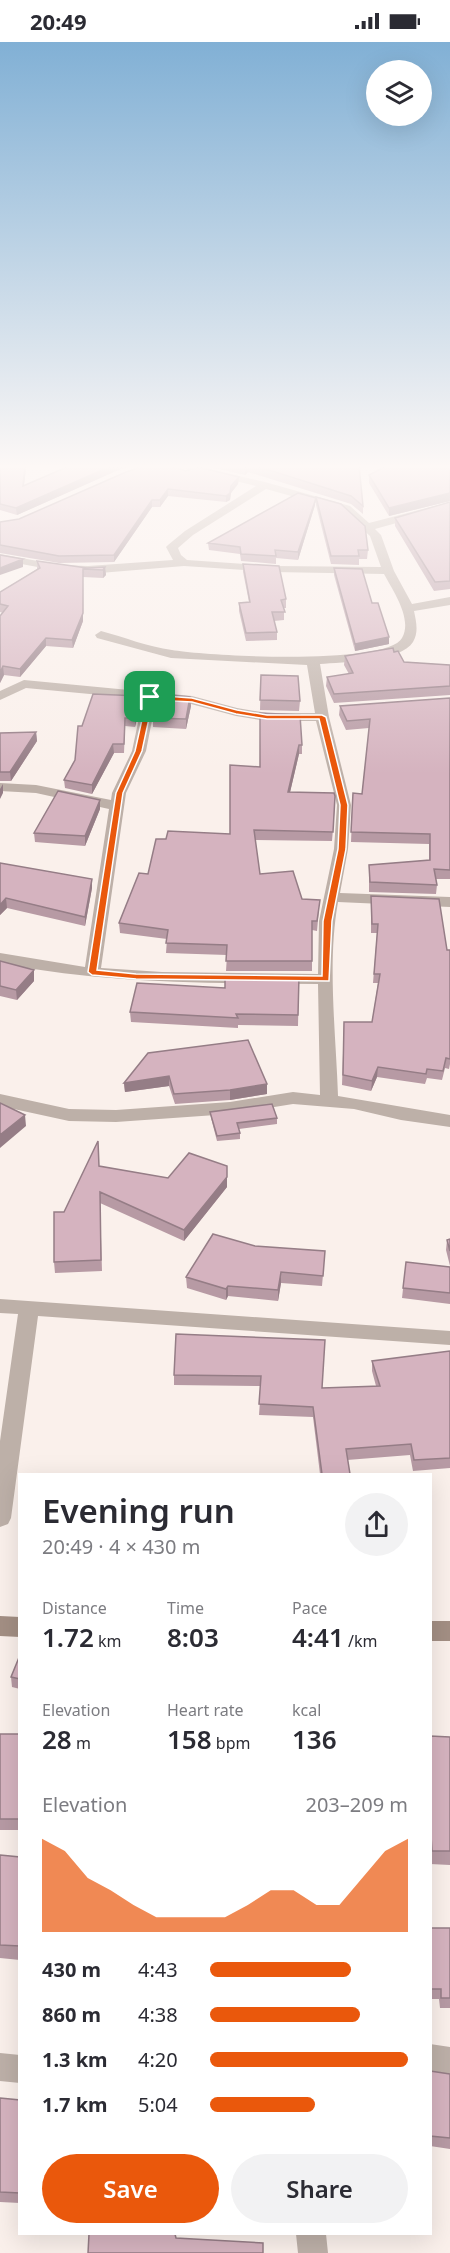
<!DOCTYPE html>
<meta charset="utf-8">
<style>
:root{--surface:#fff;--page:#f2f2f3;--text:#2b2b33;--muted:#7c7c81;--accent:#ea580c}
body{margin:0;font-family:"Noto Sans",sans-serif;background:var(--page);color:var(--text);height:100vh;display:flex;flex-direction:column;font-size:22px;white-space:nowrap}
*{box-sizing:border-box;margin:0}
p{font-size:20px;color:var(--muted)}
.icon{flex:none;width:33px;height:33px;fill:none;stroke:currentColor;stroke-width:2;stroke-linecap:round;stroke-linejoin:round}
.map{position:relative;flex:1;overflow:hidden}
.details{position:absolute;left:18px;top:1431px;width:414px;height:762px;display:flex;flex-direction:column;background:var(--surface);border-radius:0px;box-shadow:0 6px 24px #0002}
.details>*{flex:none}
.tools{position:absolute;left:366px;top:18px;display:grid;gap:12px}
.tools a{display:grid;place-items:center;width:66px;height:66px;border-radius:50%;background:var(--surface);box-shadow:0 6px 24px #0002;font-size:30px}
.pin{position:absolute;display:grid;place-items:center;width:51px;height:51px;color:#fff;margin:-26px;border-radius:12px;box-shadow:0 3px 9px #0006}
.round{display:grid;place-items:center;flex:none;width:63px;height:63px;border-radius:32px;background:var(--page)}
.head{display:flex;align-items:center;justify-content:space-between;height:102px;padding:0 24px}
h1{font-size:33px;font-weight:600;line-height:45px}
.metrics{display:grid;grid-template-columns:repeat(3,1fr);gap:9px;height:102px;padding:6px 24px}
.metrics div{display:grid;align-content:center}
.metrics b{font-size:26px;font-weight:600}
.metrics small{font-size:16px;font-weight:400}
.metrics p{font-size:16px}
.chart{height:168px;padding:12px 24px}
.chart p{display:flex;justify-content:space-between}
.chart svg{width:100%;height:108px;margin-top:6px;fill:var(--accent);opacity:.7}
.cta{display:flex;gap:12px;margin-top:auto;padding:12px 24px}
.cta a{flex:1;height:69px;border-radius:36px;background:var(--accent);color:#fff;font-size:24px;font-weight:600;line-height:69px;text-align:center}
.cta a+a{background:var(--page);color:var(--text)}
ul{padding:0 24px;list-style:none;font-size:20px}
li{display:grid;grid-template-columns:96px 72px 1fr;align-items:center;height:45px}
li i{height:15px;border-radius:8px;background:var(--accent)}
.status{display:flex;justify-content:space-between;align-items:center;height:42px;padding:0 30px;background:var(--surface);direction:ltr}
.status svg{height:16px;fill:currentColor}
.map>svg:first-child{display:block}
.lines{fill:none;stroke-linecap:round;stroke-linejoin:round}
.street{fill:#bdb0a8;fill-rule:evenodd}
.secondary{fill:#a38f84;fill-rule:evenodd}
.wall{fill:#b79aa4}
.shaded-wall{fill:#957d86}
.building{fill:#d5b3bf;stroke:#957d86;stroke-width:1.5}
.route{fill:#ea580c;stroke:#fff;stroke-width:1.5;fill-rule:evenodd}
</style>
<div class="status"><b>20:49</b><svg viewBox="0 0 49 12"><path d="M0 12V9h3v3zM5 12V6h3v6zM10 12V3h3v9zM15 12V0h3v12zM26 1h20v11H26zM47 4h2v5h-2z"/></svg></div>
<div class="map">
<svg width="450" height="2211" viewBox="0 0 450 2211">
<rect width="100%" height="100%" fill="#faf0eb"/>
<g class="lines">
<path class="street" d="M167 422H187L265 440 350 464 369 481 450 460V466L375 487 381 493 394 529 412 562 450 555V563L414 569C416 579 419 590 413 600 401 620 342 620 320 622L329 675 351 763 348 807 340 851 450 855V865L338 860C327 921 336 992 338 1054L450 1073V1085L401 1078 354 1067 293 1062 230 1072 116 1080 69 1079 0 1064V1052L69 1067 116 1068 230 1060 293 1050 320 1053 318 942C211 941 105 942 0 921V911L85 925 109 767 36 751 0 749V741L36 743 111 758 112 751 132 709 143 657 26 646 0 658V649L24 638 192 654 237 666 267 671H315L307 623 171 616 97 596 95 593 101 589C124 595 148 605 172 608 205 614 387 624 402 596 413 577 393 549 384 532L274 530 184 524 88 532 59 529 0 518V512L59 523 88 524 173 518 166 505 168 503 185 489 256 444ZM266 447 342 468 370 494 381 525 274 524 187 518 181 513 178 506 193 493ZM156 658 191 662 236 674 267 679H316L337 763 334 807 319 879 318 932 162 930 101 926 126 751 146 709Z
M0 1257 450 1289V1303L38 1274 11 1476 8 1482 0 1485V1399L18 1272 0 1271Z
M430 2002 450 2005V2033L430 2030Z
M0 2011 20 2013V2041L0 2039Z
M296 2192H326L328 2211H298Z"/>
<path class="secondary" d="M0 1574 20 1575V1595L0 1594Z
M430 1579H450V1599H430Z"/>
</g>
<path class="wall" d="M0 422 26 427 24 443 116 429 17 473 0 468Z
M214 422H357L363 464V472L351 462 248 430 245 433 214 426Z
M450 422V459L389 474 369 441V433Z
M186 429 239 435 238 442 231 451 230 458 226 460 168 454 160 465H152L114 520 59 521 0 511V480L19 477Z
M316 455 368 508 367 517H359V523L331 522 316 463Z
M450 460V547L434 549 395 484V476Z
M315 463 298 518 276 516V522L241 519 240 512 209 508 208 501Z
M37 519 87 526 105 525 106 533 103 536 83 535V579L73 606 46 604 20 635 4 633 0 641 3 571 0 570V550L37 527Z
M243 522 286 557V566H284V578L274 579 277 590V598L246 599 239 569V561L249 560 243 530Z
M334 526 372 561 389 602 355 609 334 533Z
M394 610 404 620 450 623V653L334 661 326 644 327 635 349 632 344 623 345 614Z
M261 633 300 659 299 669 260 668Z
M139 654 140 663 135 685 125 684 124 711H114L92 752 65 746 64 738 75 718 82 684Z
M190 655 191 664 186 687 153 685V676Z
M450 656V837H436L437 843 436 852 369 850V823L429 818V802L351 800 353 751 362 752 369 686 346 688 339 673 340 664Z
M260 671 302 703V712H299L290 750 335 763 332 799 255 798 260 832 319 867 317 889 312 888V929H226L227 913 166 911 167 897 120 891 119 881 148 832 166 797 230 792 260 725Z
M36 690 37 699 11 739H0V691Z
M100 758V767L85 804 35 800 34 791Z
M0 821 92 846 85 884 7 866 0 873Z
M371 854 447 908H450V1022L449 1027 445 1026 442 1038 427 1036 425 1042 377 1035 371 1049 342 1043 344 980H372L378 941H373L377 891H371Z
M0 919 34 928V939L17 958 0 954Z
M299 934 298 984 238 983V986L131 980 130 970 225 946Z
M148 1011 267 1042V1052L230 1058 175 1062 169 1044 125 1050 124 1041Z
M210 1070 277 1076V1082L239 1087 240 1091V1097L217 1099 211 1076Z
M99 1124 168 1136 227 1145 184 1199 100 1161 102 1229 55 1231 54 1220 64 1170Z
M450 1197V1224L446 1208 447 1198Z
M255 1204 325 1209 322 1244 281 1241 278 1259 228 1254 226 1258 187 1246 186 1235Z
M406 1220 450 1225V1262L402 1256Z
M176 1292 322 1346 376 1344 372 1329V1319L450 1309V1426L413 1429 410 1413 347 1418 350 1432H320L313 1375 259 1373 261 1344 174 1343V1333Z
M20 1613V1647L12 1645 11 1635Z
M0 1692H20V1788H0Z
M430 1694 450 1695V1823L430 1822Z
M0 1813 20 1815V1918L0 1916Z
M430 1886H450V1966H440L439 1957H430Z
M430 2029 450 2032V2107L430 2104Z
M0 2056 20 2058V2161L0 2160Z"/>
<path class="shaded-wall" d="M25 422 26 427 23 450V444Z
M116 422H137L116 429 17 473 16 466Z
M248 422V430L245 433V425Z
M239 435 238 442 231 451 230 458 226 460V454Z
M168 447V454L160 465V458Z
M450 451V459L389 474V466Z
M316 456 315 463 298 518V510Z
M152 458V465L114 520V513Z
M23 517V525L0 533V526Z
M105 525 106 533 103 536V528Z
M83 527V579L73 606 72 598Z
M389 595V602L355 609V602Z
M46 596V604L20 635V627Z
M3 624 4 633 0 641V631Z
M139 654 140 663 135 685V676Z
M190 655 191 664 186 687V677Z
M36 690 37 699 11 739 10 730Z
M113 702 114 711 92 752V743Z
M299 703V712L288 759V750Z
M3 742V751L0 757V747Z
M100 758V767L85 804V794Z
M92 837V846L85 884V875Z
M6 856 7 866 0 873V863Z
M34 928V939L17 958 16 948Z
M378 1025 377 1035 371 1049 372 1039Z
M169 1034V1044L125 1050 124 1041Z
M267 1042V1052L230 1058V1048Z
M25 1073 26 1084 0 1106V1093Z
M227 1135V1145L184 1199V1188Z
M281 1230V1241L278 1259V1248Z
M228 1244V1254L226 1258V1247Z"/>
<path class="building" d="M0 422H25L23 444 74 422H116L16 466 0 462Z
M149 422H165L186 429 198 425 239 435 231 444 230 451 226 454 168 447 160 458H152L114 513 59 514 0 503V480L19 477 126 430Z
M232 422H248L245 425Z
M250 422 359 423 363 464 351 454Z
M390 422H450V451L389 466 369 433Z
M298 451 316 456 298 510 275 508 276 514 241 512 240 505 208 501Z
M316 455 341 462 365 484 368 508H358L359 514H331Z
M450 460V539L435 540 395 476Z
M0 513 23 517 0 526Z
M37 519 87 526 105 525 103 528 83 527V571L72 598 46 596 20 627 3 624 0 631V574L8 564 0 562V550L40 526Z
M243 522 279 524 286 557 281 558 285 570H272L277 590 246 591 239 561 250 560Z
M334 526 362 527 372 561H378L389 595 355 602Z
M393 606 394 610 398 609 404 620 450 623V644L334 652 327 635 353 631 345 614Z
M261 633 298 634 300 659 260 658Z
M93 652 139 654 135 676H125L124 702H113L92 743 64 738 75 718 78 684H82Z
M170 653 190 655 186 677 153 676 157 654 170 655Z
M450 656V828L434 827 437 843 370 840 369 823 430 818V792L351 790 353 751 362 752 370 677 347 679 340 664Z
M260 671 300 673 302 703H299L288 750 334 751 335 754 333 790 254 788 260 832 293 829 302 857 320 858 317 879H312V919H226L227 903 166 901 168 888 119 881 139 831 148 832 156 797H166L168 789 230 792V723L260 725Z
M36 690 10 730H0V691Z
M58 749 100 758 85 794 34 791Z
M0 821 92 837 85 875 6 856 0 863Z
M371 854 439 857 447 908H450V1017L446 1016 443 1029 427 1027 426 1032 378 1025 372 1039 343 1033 344 980H372L380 932H374L378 882H372Z
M0 919 34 928 16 948 0 944Z
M225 933 299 934 298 973 236 972 238 976 130 970 137 941 225 946Z
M248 998 267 1042 230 1048 174 1052 169 1034 124 1041 148 1011Z
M0 1061 25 1073 0 1093Z
M272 1062 277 1076 237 1081 240 1091 217 1094 210 1070Z
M98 1099 99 1124 168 1136 189 1111 227 1124V1135L184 1188 100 1150 101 1218 54 1220V1170H64Z
M213 1192 255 1204 325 1209 323 1234 281 1230 278 1248 228 1244 226 1247 186 1235Z
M450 1197V1209L447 1198Z
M406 1220 450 1225V1251L403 1246Z
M176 1292 325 1298 322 1346 380 1344 372 1319 450 1309V1416L414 1418 411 1402 346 1407 350 1432H322L313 1365 259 1362 261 1334 174 1333Z
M20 1613V1637L11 1635Z
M0 1692H20V1777H0Z
M430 1694 450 1695V1809H432L430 1778Z
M0 1813 20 1815V1904L0 1903Z
M430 1886H450V1956H441V1947H430Z
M430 2029 450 2032V2096L430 2094Z
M0 2056 20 2058V2151L0 2150Z
M89 2192H175L176 2196 263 2201V2211H88Z"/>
<linearGradient id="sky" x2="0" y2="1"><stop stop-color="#81b0d5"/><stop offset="0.58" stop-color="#fdf8f6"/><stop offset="1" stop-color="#fdf8f6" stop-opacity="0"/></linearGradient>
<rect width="450" height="732" fill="url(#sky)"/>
<path class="route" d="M150 653 192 656 237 668 267 673H322L326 675 348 763 346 807 332 879 329 939 136 937 92 933 88 930 116 751 135 709 147 655ZM153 658 192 660 236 672 267 677H319L340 763 338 807 323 879 322 934 136 932 97 928 123 751 142 709Z"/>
</svg>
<div class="tools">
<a><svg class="icon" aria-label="layers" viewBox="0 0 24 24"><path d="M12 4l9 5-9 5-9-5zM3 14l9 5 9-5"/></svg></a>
</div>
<div class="pin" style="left:150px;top:655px;background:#1e9e55"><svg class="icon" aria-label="arrive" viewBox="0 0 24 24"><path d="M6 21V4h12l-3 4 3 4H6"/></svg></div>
<section class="details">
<div class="head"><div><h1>Evening run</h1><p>20:49 · 4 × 430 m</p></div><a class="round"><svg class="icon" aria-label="share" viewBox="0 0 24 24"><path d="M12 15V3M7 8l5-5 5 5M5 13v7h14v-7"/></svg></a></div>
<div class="metrics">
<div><p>Distance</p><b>1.72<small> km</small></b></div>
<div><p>Time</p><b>8:03</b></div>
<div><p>Pace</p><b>4:41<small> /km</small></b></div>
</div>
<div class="metrics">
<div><p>Elevation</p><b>28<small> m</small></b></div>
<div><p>Heart rate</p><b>158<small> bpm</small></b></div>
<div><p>kcal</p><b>136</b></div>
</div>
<div class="chart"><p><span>Elevation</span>203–209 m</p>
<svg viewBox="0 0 160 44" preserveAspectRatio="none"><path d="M0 44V6L10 11L20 22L30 27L40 33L50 38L60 38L70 38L80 38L90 33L100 27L110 27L120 33L130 33L140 22L150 11L160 6V44z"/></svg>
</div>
<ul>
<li><b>430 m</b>4:43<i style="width:71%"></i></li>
<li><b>860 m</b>4:38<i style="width:76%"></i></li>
<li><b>1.3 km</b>4:20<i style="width:100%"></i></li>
<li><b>1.7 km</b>5:04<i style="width:53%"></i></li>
</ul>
<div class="cta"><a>Save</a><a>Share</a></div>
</section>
</div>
